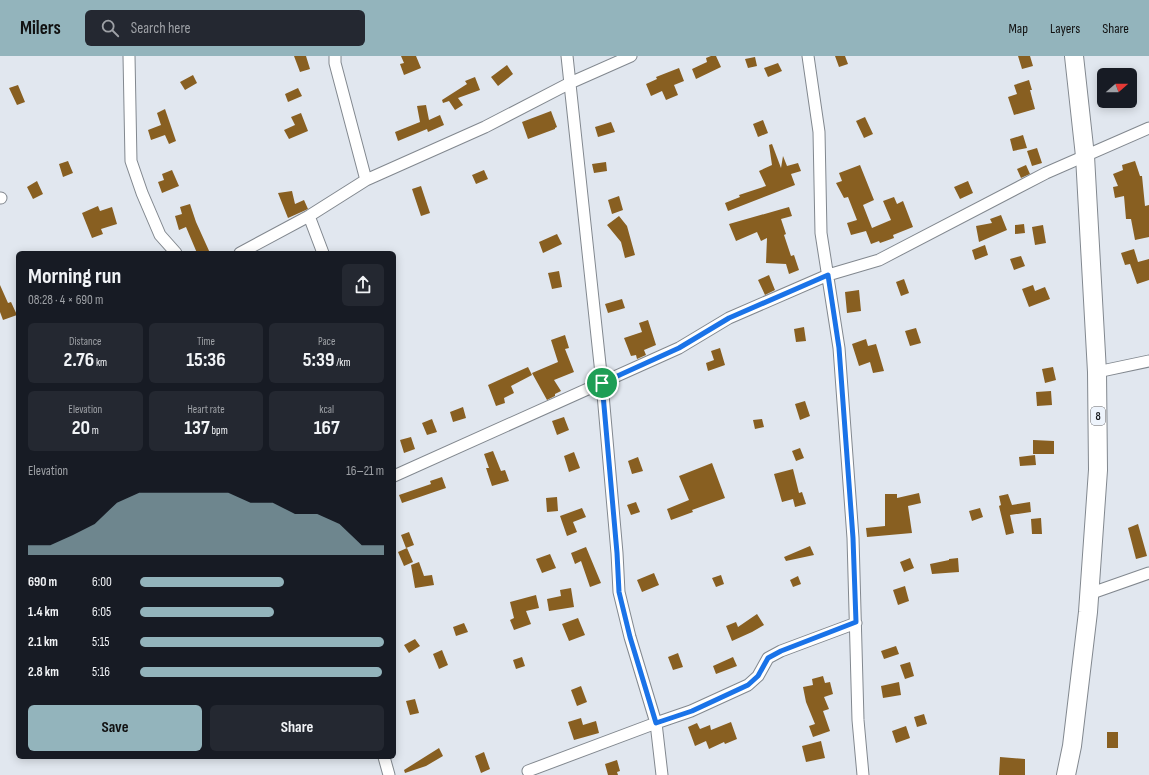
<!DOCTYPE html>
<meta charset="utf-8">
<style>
:root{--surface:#171b24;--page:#242831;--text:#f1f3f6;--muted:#9ea1a6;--accent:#93b4bc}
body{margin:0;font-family:"Sofia Sans Condensed",sans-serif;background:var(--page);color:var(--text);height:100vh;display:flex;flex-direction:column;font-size:15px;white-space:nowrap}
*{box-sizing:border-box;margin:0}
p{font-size:13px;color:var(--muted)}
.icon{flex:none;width:22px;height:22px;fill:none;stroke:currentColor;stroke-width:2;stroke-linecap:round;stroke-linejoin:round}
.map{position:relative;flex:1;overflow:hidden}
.side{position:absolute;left:16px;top:195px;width:380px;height:508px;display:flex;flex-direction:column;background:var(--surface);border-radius:6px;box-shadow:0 2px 10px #0003}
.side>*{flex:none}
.needle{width:26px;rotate:70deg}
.tools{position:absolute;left:1097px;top:12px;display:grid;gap:8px}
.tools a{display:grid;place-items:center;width:40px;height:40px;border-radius:6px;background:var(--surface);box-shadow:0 2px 10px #0003;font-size:20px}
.pin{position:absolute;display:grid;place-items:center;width:34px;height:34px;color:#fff;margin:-17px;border:2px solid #fff;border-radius:50%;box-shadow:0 1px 4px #0007}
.round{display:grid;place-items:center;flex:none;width:42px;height:42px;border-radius:6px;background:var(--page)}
.head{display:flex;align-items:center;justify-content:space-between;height:68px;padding:0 12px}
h1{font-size:22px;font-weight:700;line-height:30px}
.metrics{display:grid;grid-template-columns:repeat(3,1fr);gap:6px;height:68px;padding:4px 12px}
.metrics div{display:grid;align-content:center;border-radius:6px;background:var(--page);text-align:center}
.metrics b{font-size:20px;font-weight:700}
.metrics small{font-size:11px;font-weight:400}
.metrics p{font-size:11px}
.chart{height:112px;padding:8px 12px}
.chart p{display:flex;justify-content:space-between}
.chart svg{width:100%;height:72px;margin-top:4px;fill:var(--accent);opacity:.7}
.cta{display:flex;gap:8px;margin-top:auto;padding:8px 12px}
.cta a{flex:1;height:46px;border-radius:6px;background:var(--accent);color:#111;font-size:16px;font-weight:700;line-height:46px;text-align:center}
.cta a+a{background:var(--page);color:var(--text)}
ul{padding:0 12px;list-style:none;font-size:13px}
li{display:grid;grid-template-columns:64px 48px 1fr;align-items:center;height:30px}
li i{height:10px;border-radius:5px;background:var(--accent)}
header{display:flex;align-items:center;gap:24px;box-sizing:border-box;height:56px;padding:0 20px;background:var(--accent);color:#111}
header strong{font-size:19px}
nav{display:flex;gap:22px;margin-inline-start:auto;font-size:14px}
.search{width:280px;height:36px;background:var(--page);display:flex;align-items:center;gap:10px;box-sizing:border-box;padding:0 14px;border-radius:6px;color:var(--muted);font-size:15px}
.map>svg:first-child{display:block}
.building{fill:#885f21}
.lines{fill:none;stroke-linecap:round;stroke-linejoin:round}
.minor-casing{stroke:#82888f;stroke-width:13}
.primary-casing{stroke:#82888f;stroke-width:20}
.minor{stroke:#fff;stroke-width:11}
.primary{stroke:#fff;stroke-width:18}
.route-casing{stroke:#fff;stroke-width:8}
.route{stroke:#1a73e8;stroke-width:5}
.labels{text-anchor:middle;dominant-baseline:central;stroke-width:3.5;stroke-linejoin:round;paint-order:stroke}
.shield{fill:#eef4fc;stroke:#585b60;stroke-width:1}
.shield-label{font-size:11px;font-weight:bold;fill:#181a1d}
</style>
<header>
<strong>Milers</strong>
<div class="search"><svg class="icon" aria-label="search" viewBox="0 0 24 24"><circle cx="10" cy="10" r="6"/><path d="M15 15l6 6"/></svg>Search here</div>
<nav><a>Map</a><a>Layers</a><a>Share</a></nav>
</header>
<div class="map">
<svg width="1149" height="719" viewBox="0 0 1149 719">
<rect width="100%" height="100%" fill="#e1e7ef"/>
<path class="building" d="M294 0H306L310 13 300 16Z
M401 0H416L421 12 404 19 400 8 404 7Z
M711 0H716L721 11 696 23 692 13 707 6 706 2Z
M835 0H845L848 8 839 11Z
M1018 0H1030L1033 10 1022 13Z
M755 1 757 10 748 12 745 3Z
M778 7 782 15 768 21 764 12Z
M507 9 513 18 498 30 491 21Z
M679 12 684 25 674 29 678 39 666 44 662 35 651 40 646 28 657 23 656 21Z
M193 19 197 27 185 34 180 26Z
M475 21 480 34 458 42 463 49 455 54 449 45 443 47 442 44 467 28 465 25Z
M1029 24 1032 34H1030L1035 53 1014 59 1008 41 1017 38 1014 29Z
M18 29 25 46 17 49 9 32Z
M298 32 302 40 288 46 285 38Z
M426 49 429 64 440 59 444 69 428 76 427 73 398 85 395 76 420 66 417 50Z
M165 53 176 85 169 88 165 79 151 84 148 74 161 69 157 57Z
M551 55 557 71 555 72V73L528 83 522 66Z
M301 57 308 75 289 83 284 74 295 69 291 61Z
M865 61 873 78 864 82 856 65Z
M763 64 768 77 758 81 753 68Z
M611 66 615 76 598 81 595 71Z
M1023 79 1027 92 1013 95 1010 83Z
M772 88 781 112 783 100 787 110 798 107 801 115 791 118 795 129 728 155 725 147 740 141 739 139 766 130 759 115 772 109 769 89Z
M1037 92 1042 107 1032 110 1027 95Z
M68 105 73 117 63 121 59 108Z
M1135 105 1140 120H1142L1145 150 1149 149V181L1135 184 1131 163H1126L1124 140 1115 142 1113 131 1118 130 1113 118 1123 114 1122 109Z
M606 106 607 115 594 117 592 108Z
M860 109 874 144 863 149 872 172 891 164 883 145 894 141 897 148 903 145 913 171 893 179 894 182 880 187 879 185 871 188 866 175 851 179 847 167 857 164 848 141 844 142 836 127 842 125 839 117Z
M1026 109 1030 118 1021 122 1017 113Z
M172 114 179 130 162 137 158 126 164 124 162 118Z
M484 114 488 123 476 128 472 119Z
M37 125 43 138 33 143 27 131Z
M968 125 973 137 960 143 954 131Z
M421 130 430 157 421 160 412 133Z
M292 135 295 148 304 144 308 153 288 162 278 137Z
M619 140 623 154 612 158 608 144Z
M190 148 196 166 210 197H197L186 171 179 174 175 160 182 158 180 151Z
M98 150 100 155 112 151 117 168 101 173 103 178 92 182 82 157Z
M789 151 792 160 781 163 786 178 784 179 791 200 794 199 799 214 789 218 786 208 766 207 767 182 761 185 757 176 736 185 729 168Z
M1001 159 1007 174 979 186 976 170 992 167 990 163Z
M619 160 627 170 635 199 625 202 621 186 607 169Z
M1024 168 1025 177 1015 178V169Z
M1043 169 1046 187 1035 189 1032 171Z
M557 178 562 188 543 197 539 186Z
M985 189 988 199 975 204 972 194Z
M1134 193 1138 206 1149 203V224L1137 228 1130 208 1125 209 1121 197Z
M1021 200 1025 210 1014 214 1010 203Z
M559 215 562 231 552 233 548 217Z
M769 219 775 234 765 239 758 224Z
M904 223 909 237 901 240 896 226Z
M0 229 8 247 11 246 17 259 3 264 0 256Z
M1033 229 1035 235 1045 231 1050 243 1029 251 1022 233Z
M859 234 861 255 847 257 845 236Z
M622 243 625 252 608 257 605 248Z
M648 264 656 289 644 294 646 299 637 303 636 299 631 300 624 282 642 276 639 267Z
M804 271 806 285 796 286 794 273Z
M916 272 921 287 910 290 905 275Z
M565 279 569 292 565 293 574 316 554 324 561 335 555 338V340L547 344 532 317 558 306 551 284Z
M866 283 868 290 876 288 884 315 873 317 870 306 859 310 852 288Z
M720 292 725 309 708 315 706 307 714 304 711 295Z
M528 311 532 319 511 330 514 337 504 342 505 347 496 350 488 329Z
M1053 311 1056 324 1045 327 1042 313Z
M1051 335 1052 349 1037 350 1036 336Z
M805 345 810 360 800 364 795 348Z
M463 351 466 362 453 366 450 356Z
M564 361 569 374 557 379 552 365Z
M432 363 437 376 427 379 422 367Z
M762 363 764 371 755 373 753 364Z
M411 381 415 393 404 397 400 384Z
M1033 384 1054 385V398H1033Z
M800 392 804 402 796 405 792 395Z
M493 395 501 415 505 414 509 425 492 430 486 412H489L484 398Z
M574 396 580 412 569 416 564 400Z
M1035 399 1036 409 1020 410 1019 401Z
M638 401 643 415 632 418 628 405Z
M712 407 725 442 692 454 693 456 671 464 667 453 689 444 679 420Z
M793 413 799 437 802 436 806 448 795 451 793 443 782 446 774 418Z
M442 421 446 432 402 447 399 439 431 428 430 425Z
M919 437 921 447 908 450 912 477 867 481 866 472 885 470V438H897V442Z
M1008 438 1012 449 1030 446 1031 456 1010 459 1014 477 1006 479 999 450 1001 449 999 440Z
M557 441 558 455 547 456 546 442Z
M636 446 640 456 631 459 627 449Z
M582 452 586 461 573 466 577 476 567 480 560 460Z
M980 452 983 461 972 465 969 455Z
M1041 462 1042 478H1032L1031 463Z
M1138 468 1147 500 1136 503 1128 472Z
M409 476 414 489 406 492 401 479Z
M810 490 814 499 786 505 784 501Z
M586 491 601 527 590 531 581 505 575 508 571 497Z
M407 492 413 506 404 510 398 496Z
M550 498 556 512 542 517 536 503Z
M910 502 914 512 904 516 900 506Z
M958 502 959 516 932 518 930 508 949 504V503Z
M419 506 424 520 432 519 434 529 415 532 411 509Z
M654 517 659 529 642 536 637 524Z
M721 519 724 528 716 531 712 522Z
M798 520 801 528 793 531 790 524Z
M905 530 909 545 898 549 893 534Z
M571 532 574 551 549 555 547 543 561 540 560 534Z
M536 539 539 552 526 555 531 568 514 574 510 564 514 562 510 546Z
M757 558 764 569 752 576 732 585 726 570 736 566 738 571Z
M578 562 585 579 569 585 562 568Z
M464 567 468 576 456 580 453 571Z
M415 583 420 590 409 597 404 589Z
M896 590 899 598 884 603 881 595Z
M442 594 448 609 439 613 433 598Z
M678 597 683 611 673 614 668 601Z
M522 601 525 610 516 613 513 604Z
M733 601 737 610 716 618 713 610Z
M910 606 914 620 905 623 900 609Z
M823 620 825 627 830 626 833 638 824 641 829 653 823 655 830 675 813 681 809 670 815 668 806 646 803 631 813 629 812 623Z
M899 626 901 639 883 642 881 630Z
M581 630 587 646 577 650 571 634Z
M415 643 419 657 410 659 406 645Z
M924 658 927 668 917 671 914 661Z
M581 662 583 669 596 665 599 677 574 684 568 666Z
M731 666 737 683 725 688 724 686 709 693 706 685 695 690 688 671 697 667 700 673 710 669 711 674Z
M906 670 910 682 896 687 892 675Z
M1107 676H1118V692H1107Z
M821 685 825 702 806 706 802 690Z
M439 692 443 700 426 710 405 717 404 714Z
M484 696 490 713 481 717 475 700Z
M1000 701 1025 703V719H999Z
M617 704 620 715 617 716 618 719H608L605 708Z"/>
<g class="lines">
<defs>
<path id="minor" d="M129 0 131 105 142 137 160 179 176 197
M335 0V7L366 124
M567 0 602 327 617 497 619 536 630 581 656 667 662 719
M808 0 819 76 821 177 839 292 853 482 858 664 863 719
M0 142H1
M309 160 323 197
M240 197 309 160 366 124 485 71 570 27 631 0
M1097 316 1149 305
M394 420 679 292 729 262 828 219 879 204 1046 117 1149 72
M1089 538 1149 517
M384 701 389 719
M528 715 656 667 691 655 748 629 758 620 768 602 781 595 856 567"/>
<path id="primary" d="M1066 719 1072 690 1088 556 1098 414 1097 316 1085 100 1074 0"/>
</defs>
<use href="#minor" class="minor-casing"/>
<use href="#primary" class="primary-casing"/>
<use href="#minor" class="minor"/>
<use href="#primary" class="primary"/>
</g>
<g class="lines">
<defs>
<path id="route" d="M828 219 839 292 853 482 856 566 781 595 768 602 758 620 748 629 692 655 656 667 630 581 619 536 617 497 602 327 679 292 729 262Z"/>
</defs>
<use href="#route" class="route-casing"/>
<use href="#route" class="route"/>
</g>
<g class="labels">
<rect class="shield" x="1091" y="351" width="14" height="18" rx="3"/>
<g class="shield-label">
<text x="1098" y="360">8</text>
</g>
</g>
</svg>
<div class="tools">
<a><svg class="needle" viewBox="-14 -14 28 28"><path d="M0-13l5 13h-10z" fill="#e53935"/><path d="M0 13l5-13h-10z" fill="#9ea1a6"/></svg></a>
</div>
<div class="pin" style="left:602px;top:327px;background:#1e9e55"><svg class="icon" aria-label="arrive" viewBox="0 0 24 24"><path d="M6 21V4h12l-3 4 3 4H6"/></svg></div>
<section class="side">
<div class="head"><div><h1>Morning run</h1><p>08:28 · 4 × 690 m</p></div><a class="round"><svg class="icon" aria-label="share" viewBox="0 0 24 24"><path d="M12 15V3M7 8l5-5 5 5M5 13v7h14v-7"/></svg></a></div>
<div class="metrics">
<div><p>Distance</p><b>2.76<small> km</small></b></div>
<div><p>Time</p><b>15:36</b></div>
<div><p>Pace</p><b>5:39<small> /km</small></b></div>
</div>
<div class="metrics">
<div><p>Elevation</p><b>20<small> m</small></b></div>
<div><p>Heart rate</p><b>137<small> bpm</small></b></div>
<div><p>kcal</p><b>167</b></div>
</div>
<div class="chart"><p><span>Elevation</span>16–21 m</p>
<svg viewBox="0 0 160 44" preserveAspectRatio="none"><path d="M0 44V38L10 38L20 32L30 25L40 12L50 6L60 6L70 6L80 6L90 6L100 12L110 12L120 19L130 19L140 25L150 38L160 38V44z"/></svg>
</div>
<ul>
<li><b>690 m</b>6:00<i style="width:59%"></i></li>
<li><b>1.4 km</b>6:05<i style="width:55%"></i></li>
<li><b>2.1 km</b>5:15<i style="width:100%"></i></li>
<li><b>2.8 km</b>5:16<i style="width:99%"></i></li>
</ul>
<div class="cta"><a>Save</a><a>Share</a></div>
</section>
</div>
